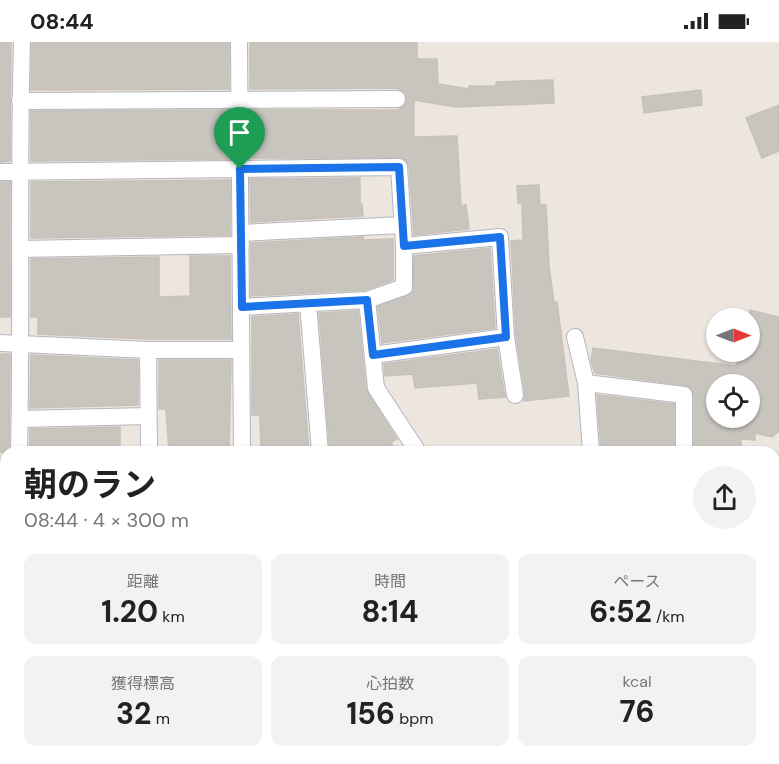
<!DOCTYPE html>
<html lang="ja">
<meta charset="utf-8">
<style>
:root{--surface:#fff;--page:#f2f2f2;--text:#222;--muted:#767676}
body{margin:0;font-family:"DM Sans","Noto Sans JP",sans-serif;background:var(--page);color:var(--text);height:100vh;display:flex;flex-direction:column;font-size:22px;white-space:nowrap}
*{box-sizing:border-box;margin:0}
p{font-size:20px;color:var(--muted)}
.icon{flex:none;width:33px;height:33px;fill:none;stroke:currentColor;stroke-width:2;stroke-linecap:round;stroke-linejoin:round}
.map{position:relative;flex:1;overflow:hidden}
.details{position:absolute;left:0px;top:404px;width:780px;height:320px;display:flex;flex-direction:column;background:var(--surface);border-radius:18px 18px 0 0;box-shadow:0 2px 4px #0004}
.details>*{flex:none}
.needle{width:39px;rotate:90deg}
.controls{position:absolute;left:706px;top:266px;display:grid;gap:12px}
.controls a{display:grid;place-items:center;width:54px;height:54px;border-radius:50%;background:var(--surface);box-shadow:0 2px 4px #0004;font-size:30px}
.pin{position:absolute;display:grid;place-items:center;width:51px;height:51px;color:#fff;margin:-62px -26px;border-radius:50% 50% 50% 0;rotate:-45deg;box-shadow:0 0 6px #0007}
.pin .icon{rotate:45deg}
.round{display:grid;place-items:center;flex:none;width:63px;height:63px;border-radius:32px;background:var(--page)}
.head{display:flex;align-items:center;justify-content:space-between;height:102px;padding:0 24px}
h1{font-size:33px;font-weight:700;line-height:45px}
.figures{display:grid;grid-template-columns:repeat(3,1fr);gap:9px;height:102px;padding:6px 24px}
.figures div{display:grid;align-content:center;border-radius:12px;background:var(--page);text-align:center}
.figures b{font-size:30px;font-weight:700}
.figures small{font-size:16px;font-weight:400}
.figures p{font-size:16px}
.status{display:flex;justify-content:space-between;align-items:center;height:42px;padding:0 30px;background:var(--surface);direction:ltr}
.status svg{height:16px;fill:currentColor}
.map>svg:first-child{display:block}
.building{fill:#c8c4be;stroke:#c8c1b9;stroke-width:1.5;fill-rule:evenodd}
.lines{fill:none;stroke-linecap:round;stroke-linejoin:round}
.street-casing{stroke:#b3b6be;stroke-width:18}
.secondary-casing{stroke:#b3b6be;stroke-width:24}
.street{stroke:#fff;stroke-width:16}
.secondary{stroke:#fff;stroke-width:22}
.route-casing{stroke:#fff;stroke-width:12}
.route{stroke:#1a73e8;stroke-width:8}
</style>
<div class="status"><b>08:44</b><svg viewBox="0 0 49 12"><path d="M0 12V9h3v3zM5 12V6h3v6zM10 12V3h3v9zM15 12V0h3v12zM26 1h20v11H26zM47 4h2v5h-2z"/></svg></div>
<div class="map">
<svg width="779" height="722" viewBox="0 0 779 722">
<rect width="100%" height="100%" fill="#ece6df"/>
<path class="building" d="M0 0H11L10 119 0 120Z
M32 0H229V47L31 48Z
M250 0H417V17H437L438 42 469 47V44H496V40L553 38 554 61 456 65 414 58V95L457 94 461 164 466 163 469 187 414 193 409 124 403 116H250V68H397L406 62V51L397 46 250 47Z
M701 48 702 63 644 71 642 55Z
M779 63V109L762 116 746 76Z
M229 68V117L31 119V69Z
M360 136V162H362L363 174 251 180 250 137Z
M230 138V193L31 196V140Z
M0 140H10V275H0Z
M539 143 540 163H546L549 223 554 261 557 260 569 354 524 359 525 351 516 294 511 199 523 198 522 161H518L517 144Z
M363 195V198L393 197V238L365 248 251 254V201Z
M490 206 495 286 382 301 378 265 413 250 414 214Z
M190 214H230L231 297H148L38 292V275H31V217L159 215V255L190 254Z
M750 268 779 275V389L772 395 755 391V398L741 397V410H694V353L689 344 595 331 591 319 593 306 736 324 740 309H750ZM717 342H750V375H717Z
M358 269 366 348 397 397 391 400 396 410H330L319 271Z
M298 272 309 410H261L260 373H252V275Z
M497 307 505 355 479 357 477 341 415 346 413 332 385 334 384 322Z
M0 312H10L9 410H0Z
M31 313 138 318V363L30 366Z
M159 318H231L229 410H169L166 367H159Z
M597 353 674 362V410L601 408Z
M120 385V410H30V387Z"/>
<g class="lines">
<defs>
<path id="street" d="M239 0 242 410
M20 59 397 57
M0 130 399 125 404 204V245L367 258 241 265
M241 191 402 183
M404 204 500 195 506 295 515 353
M20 207 241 203
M367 258 376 346 418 410
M308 261 320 410
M575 295 586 341 591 410
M0 301 148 308H241
M148 308 149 410
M373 313 506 295
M586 341 684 353V410
M20 377 148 374
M19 410C22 273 18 137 22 0
M36 717 37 722
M442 717 443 722
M130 722 134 721V717
M595 722V717
M766 722 767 717"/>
<path id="secondary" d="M774 625H779
M0 626H6"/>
</defs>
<use href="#street" class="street-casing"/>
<use href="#secondary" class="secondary-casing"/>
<use href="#street" class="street"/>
<use href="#secondary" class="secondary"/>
</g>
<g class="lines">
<defs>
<path id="route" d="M399 125 404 204 500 195 506 295 373 313 367 258 242 265 240 127Z"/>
</defs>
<use href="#route" class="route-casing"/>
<use href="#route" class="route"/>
</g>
</svg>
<div class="controls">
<a><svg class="needle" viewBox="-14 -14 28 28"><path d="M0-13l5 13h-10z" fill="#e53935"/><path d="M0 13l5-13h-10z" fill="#767676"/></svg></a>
<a><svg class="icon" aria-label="locate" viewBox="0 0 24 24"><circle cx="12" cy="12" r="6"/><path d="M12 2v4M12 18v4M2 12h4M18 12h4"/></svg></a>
</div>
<div class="pin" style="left:240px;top:127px;background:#1e9e55"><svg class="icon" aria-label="arrive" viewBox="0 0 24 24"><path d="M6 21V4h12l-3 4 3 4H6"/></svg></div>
<section class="details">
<div class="head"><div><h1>朝のラン</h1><p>08:44 · 4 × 300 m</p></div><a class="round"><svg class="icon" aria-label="share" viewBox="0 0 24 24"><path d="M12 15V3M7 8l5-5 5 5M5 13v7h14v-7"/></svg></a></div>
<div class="figures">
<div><p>距離</p><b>1.20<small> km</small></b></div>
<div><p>時間</p><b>8:14</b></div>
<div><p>ペース</p><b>6:52<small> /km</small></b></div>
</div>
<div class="figures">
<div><p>獲得標高</p><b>32<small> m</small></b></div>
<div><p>心拍数</p><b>156<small> bpm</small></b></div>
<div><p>kcal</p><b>76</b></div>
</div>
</section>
</div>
